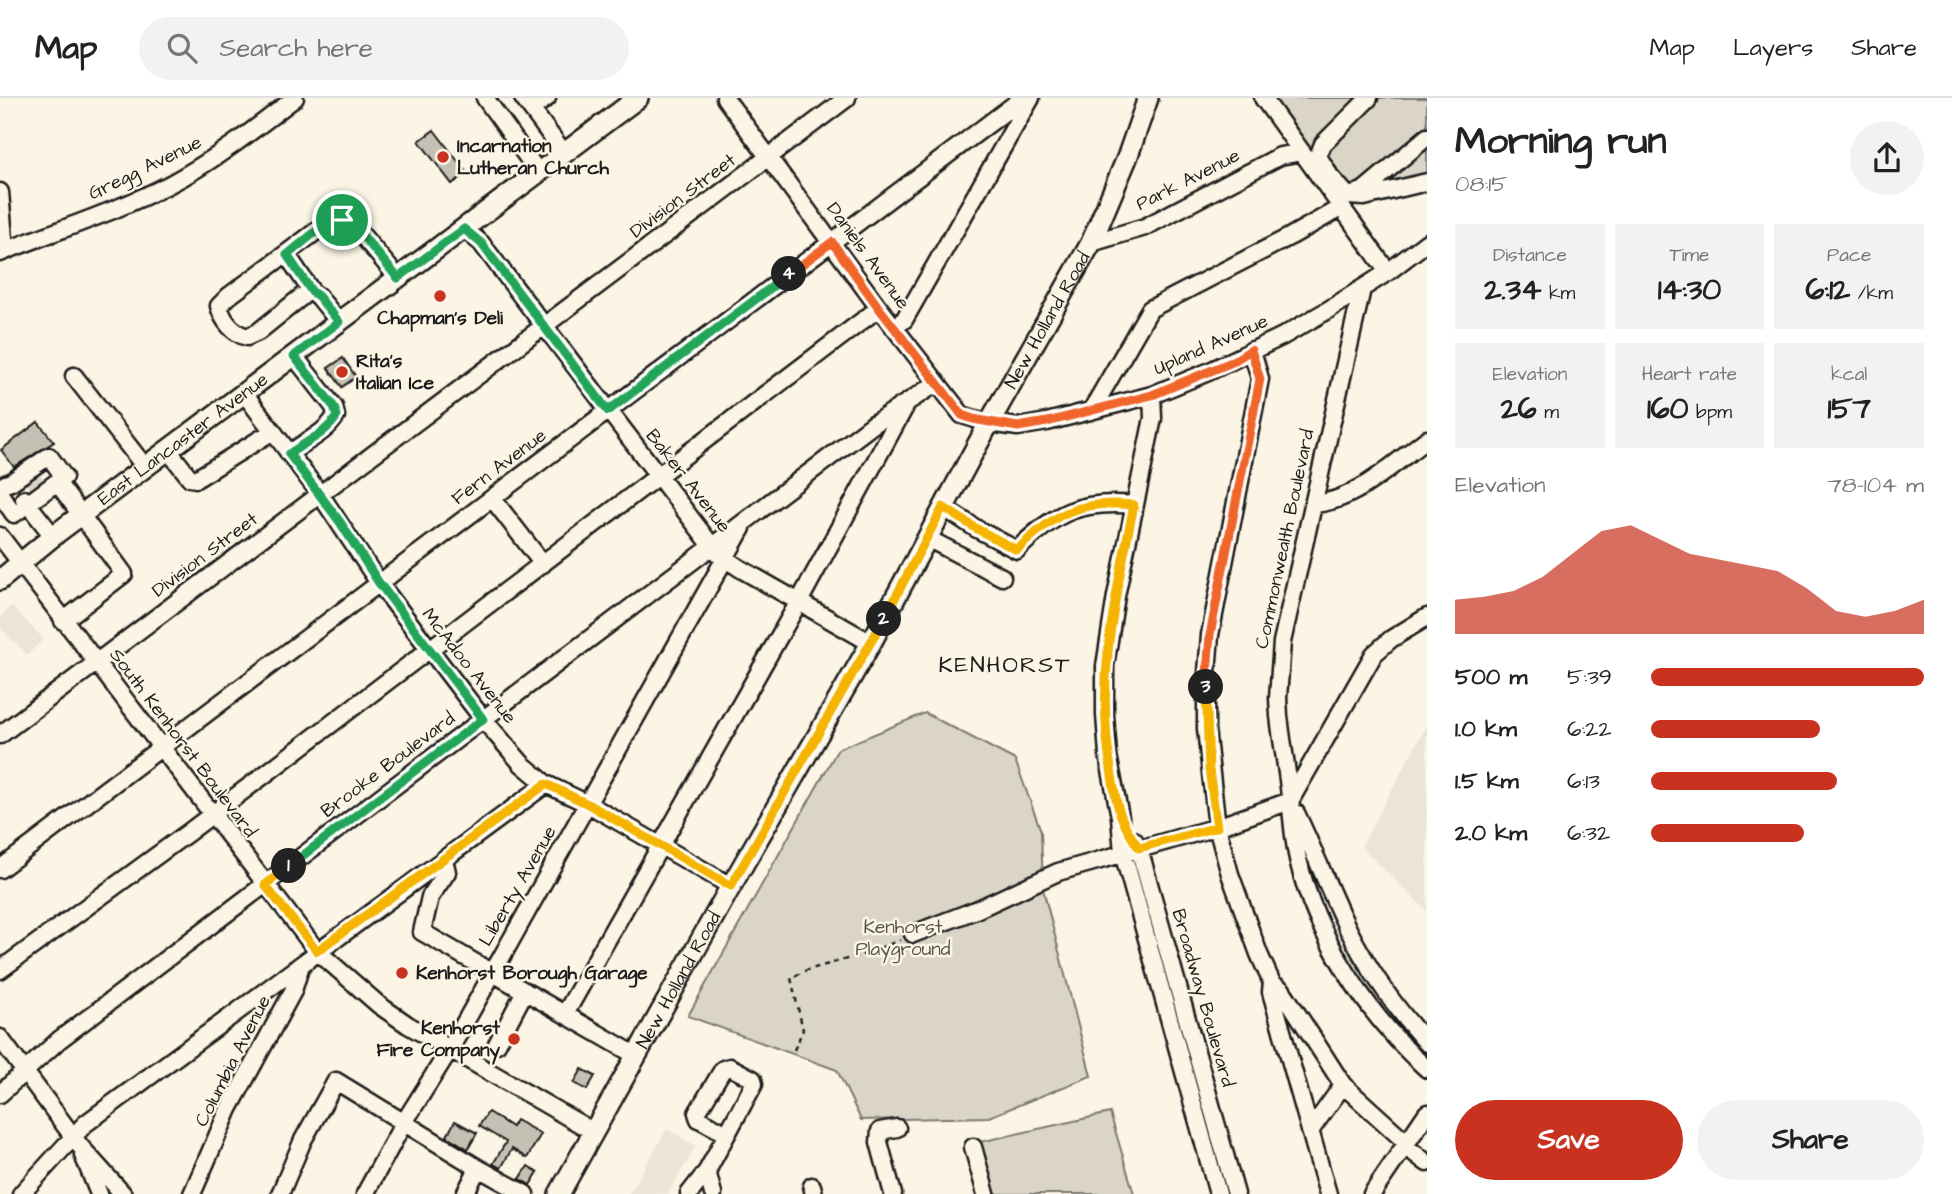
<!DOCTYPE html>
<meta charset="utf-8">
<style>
:root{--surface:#fff;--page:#f2f2f2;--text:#222;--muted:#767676;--line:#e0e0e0;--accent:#c8321e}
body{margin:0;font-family:"Architects Daughter",sans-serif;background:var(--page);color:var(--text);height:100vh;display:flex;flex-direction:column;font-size:26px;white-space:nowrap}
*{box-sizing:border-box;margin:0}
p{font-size:23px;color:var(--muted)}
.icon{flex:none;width:38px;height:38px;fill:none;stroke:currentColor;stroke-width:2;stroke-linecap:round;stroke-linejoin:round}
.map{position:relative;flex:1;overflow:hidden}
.drawer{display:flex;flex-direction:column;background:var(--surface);width:525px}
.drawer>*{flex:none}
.pin{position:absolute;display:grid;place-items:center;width:60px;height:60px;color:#fff;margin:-30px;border:4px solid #fff;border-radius:50%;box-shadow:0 2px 7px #0007}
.km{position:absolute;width:35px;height:35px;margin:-18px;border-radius:50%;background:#222;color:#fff;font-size:19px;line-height:35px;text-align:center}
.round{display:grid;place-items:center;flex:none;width:74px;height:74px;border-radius:37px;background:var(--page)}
.head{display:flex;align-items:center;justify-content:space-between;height:119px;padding:0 28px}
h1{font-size:38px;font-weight:800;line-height:52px}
.stats{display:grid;grid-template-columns:repeat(3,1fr);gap:10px;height:119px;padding:7px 28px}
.stats div{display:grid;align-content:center;border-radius:0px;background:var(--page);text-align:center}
.stats b{font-size:30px;font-weight:800}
.stats small{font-size:19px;font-weight:400}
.stats p{font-size:19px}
.chart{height:196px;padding:14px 28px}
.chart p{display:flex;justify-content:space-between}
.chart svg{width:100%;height:126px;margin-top:7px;fill:var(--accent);opacity:.7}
.action{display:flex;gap:14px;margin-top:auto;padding:14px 28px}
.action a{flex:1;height:80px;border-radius:42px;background:var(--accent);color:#fff;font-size:28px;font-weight:800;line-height:80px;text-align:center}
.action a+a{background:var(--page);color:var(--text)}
ul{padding:0 28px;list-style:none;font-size:23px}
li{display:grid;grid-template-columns:112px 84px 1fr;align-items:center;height:52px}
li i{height:18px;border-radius:9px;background:var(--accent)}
header{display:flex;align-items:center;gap:42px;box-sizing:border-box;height:98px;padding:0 35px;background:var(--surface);border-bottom:2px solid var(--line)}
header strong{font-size:33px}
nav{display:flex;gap:38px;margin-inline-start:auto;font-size:24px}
.search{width:490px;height:63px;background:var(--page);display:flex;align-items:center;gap:18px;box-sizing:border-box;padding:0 24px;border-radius:38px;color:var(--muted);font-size:26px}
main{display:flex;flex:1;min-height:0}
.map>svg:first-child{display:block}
.built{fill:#ebe5d6}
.green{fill:#dbd5c8;stroke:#7c7872;stroke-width:2}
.building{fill:#c4c0b3;stroke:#1c1c1c;stroke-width:2}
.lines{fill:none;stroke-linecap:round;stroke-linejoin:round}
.minor-tunnel{stroke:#dad4c7;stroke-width:16;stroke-dasharray:16 8;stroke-linecap:butt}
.minor-casing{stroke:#1c1c1c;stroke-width:21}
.major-casing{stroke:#1c1c1c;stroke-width:24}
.path{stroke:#1c1c1c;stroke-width:2.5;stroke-dasharray:5 5;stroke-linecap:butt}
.minor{stroke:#fcf5e5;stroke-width:16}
.major{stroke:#fcf5e5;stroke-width:19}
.split-1-casing{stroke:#fff;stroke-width:14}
.split-2-casing{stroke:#fff;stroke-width:14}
.split-3-casing{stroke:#fff;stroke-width:14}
.split-4-casing{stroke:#fff;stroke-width:14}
.split-5-casing{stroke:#fff;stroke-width:14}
.split-1{stroke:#22a559;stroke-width:9}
.split-2{stroke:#f5b400;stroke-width:9}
.split-3{stroke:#f5b400;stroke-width:9}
.split-4{stroke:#f0652b;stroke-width:9}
.split-5{stroke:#22a559;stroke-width:9}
.poi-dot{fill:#c8321e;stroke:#fcf5e5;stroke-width:2.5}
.labels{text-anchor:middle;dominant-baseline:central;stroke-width:5;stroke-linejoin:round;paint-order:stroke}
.poi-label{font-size:19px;font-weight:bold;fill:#1c1c1c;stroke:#fcf5e5;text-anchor:start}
.street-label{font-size:19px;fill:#1c1c1c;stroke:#fcf5e5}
.park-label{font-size:19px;fill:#555450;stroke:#fcf5e5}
.quarter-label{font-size:23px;letter-spacing:2px;fill:#1c1c1c;stroke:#fcf5e5}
</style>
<header>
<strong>Map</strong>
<div class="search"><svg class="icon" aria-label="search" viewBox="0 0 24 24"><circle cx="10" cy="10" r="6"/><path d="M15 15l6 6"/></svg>Search here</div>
<nav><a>Map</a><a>Layers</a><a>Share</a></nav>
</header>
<main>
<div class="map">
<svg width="1427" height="1096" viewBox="0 0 1427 1096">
<rect width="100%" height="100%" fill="#fcf5e5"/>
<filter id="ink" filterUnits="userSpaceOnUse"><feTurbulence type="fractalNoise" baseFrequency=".0143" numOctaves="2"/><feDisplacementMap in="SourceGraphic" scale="14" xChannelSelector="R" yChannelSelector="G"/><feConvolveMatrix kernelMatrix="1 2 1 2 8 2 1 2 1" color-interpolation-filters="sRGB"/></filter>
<g filter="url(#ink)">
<path class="built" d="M11 508 44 541 27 557 0 529V519Z
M1427 626V813L1361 749Z
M667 1031 696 1048 668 1096H629Z"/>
<path class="green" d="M1269 0H1427V89L1347 106Z
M925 615 1015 662 1041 733 1043 791 1091 978 989 1019 861 1022 837 972 688 918 838 651Z
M1110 1015 1134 1096H994L980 1044Z"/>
<path class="building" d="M434 32 467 75 452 86 419 43Z
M343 260 356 279 342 289 328 270Z
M38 324 54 344 14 369 1 352Z
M582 971 595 978 587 992 574 985Z
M488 1014 512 1029 516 1022 541 1036 527 1060 512 1051 501 1070 493 1066 506 1044 479 1028Z
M455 1023 477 1035 468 1051 447 1038Z
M528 1068 538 1074 530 1087 520 1081Z"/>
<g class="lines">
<path class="minor-tunnel" d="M30 378 39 389"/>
<defs>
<path id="minor" d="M485 0 538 74
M523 0 564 55
M725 0 879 210 962 317 989 325 1018 329 1047 324 1152 297 1208 274 1283 238 1328 212 1388 174 1427 144
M1263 0 1388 174
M1369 0 1323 46 1318 58 1330 78 1348 98 1364 99 1427 84
M531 11 547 0
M0 94 5 153
M1355 96 1364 92 1427 39
M464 131 481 145 718 456 741 471 871 545
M1091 145 1145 129 1280 58 1302 54
M0 155C57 132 116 114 170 86 215 62 255 31 295 0
M287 157 312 194 318 198 339 224
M1362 191 1282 544 1278 600 1279 618C1282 645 1287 671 1290 698 1292 718 1293 740 1298 761 1315 837 1369 920 1427 971
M312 194 305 196 258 234 247 239C233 235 223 223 219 208L229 198 330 123 351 124 398 180
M894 230 904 222 1031 0
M1252 252 1260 281 1210 537 1206 587V631L1217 729 1230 776 1259 856 1272 885 1282 892 1343 987 1407 1045
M74 278 145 369
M244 295 320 396 379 485 483 621 522 666 546 686 588 706 731 788
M1152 297 1153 320 1116 498 1105 568V617L1108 657 1120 719 1123 755 1218 1096
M1091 313 1150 211 1291 138 1342 109
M168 352 190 380 196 381 273 333
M289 356C305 343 325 336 336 318L334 309 294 258
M5 386 11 384 49 358 64 379 57 384
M0 396 14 416 57 384 124 476 63 523
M492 400 543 466
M24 401 53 438
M1313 406C1355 404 1394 365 1427 341
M943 409 977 431 1017 452C1056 414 1079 402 1134 407
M0 438 317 853 379 907 408 927 594 1034
M927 440 1002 479
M0 637 847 0
M1290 703 1374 556 1391 541 1427 519
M1296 715C1314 752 1329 792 1347 829 1368 871 1395 910 1427 945
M1134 742 1139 750 1236 1096
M444 761 447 774 430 799 422 834 637 958
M0 771 1023 0
M913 836 978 811 1058 774 1217 729 1290 703
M0 872 189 734 879 210
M1272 885 1271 894 1328 1096
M565 916 801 500 906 307
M0 940 80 1048 123 1096
M497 946 525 893
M0 996 59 942 875 325 937 285
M1310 1033 1343 987
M1405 1048 1427 1065
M973 1049 986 1096
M83 1057 99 1096
M707 1073 754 986 753 981 730 969 723 971 697 1015 699 1021 727 1036
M812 1088 814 1096
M21 1096 85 1026 546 686
M192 1096 229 1011 293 893 301 867
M280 1096 303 1042 336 983 478 1070 525 1096
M365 1096 403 1026 450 951 742 430
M465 1096 478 1070
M689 1096 707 1073 713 1096
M893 1096 879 1044 880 1033 897 1030
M1372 1096 1427 1015"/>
<g id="major">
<path id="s1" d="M0 482 57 435 638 0"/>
<path id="s2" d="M559 1096 731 788 871 545 989 325 1091 145 1127 60 1148 0"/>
</g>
</defs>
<use href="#minor" class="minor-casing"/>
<use href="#major" class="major-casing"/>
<path class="path" d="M794 952 803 932 791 880 807 872 865 856 900 842"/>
<use href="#minor" class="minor"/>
<use href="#major" class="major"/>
</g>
</g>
<g class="lines" filter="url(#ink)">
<defs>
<path id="split-1" d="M289 768 483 621 379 485 340 424 289 356C305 344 326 336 337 318L334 309 294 258 339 224 318 198 312 194 287 157 330 122H342"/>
<path id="split-2" d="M289 768 265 787 317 853 546 686 588 706 731 788 884 521"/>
<path id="split-3" d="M884 521 943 409 977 431 1017 452C1056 414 1079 402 1134 407 1116 496 1095 579 1111 671 1116 705 1118 721 1139 750L1217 729 1209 671 1206 589"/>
<path id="split-4" d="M789 176 832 144 879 210 962 317 973 321 1018 329 1047 324 1152 297 1232 264 1251 252 1260 281 1210 537 1206 589"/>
<path id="split-5" d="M342 122 351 124 398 180 464 131 481 145 608 313 789 176"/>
</defs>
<use href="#split-1" class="split-1-casing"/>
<use href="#split-2" class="split-2-casing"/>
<use href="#split-3" class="split-3-casing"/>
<use href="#split-4" class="split-4-casing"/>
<use href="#split-5" class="split-5-casing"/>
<use href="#split-1" class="split-1"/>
<use href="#split-2" class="split-2"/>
<use href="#split-3" class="split-3"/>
<use href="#split-4" class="split-4"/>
<use href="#split-5" class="split-5"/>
</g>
<g class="poi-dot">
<circle cx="443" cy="59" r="7"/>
<circle cx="440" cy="198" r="7"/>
<circle cx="342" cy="274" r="7"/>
<circle cx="402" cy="875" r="7"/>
<circle cx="514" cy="941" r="7"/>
</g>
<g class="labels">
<g class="poi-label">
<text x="457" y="48">Incarnation<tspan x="457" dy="22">Lutheran Church</tspan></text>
<text x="440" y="220" text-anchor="middle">Chapman's Deli</text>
<text x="356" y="263">Rita's<tspan x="356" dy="22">Italian Ice</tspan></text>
<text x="416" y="875">Kenhorst Borough Garage</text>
<text x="500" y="930" text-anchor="end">Kenhorst<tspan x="500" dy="22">Fire Company</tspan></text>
</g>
<g class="street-label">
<text transform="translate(145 70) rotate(-26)">Gregg Avenue</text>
<text transform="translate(1188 82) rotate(-27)">Park Avenue</text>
<text transform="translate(683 98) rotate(-37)">Division Street</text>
<text transform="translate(868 158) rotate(54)">Daniels Avenue</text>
<text stroke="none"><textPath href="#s2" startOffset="1001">New Holland Road</textPath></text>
<text transform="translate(1211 247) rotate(-24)">Upland Avenue</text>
<text stroke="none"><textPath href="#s1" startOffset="231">East Lancaster Avenue</textPath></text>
<text transform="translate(499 369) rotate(-37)">Fern Avenue</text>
<text transform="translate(688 383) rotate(52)">Baker Avenue</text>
<text transform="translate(1285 441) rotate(-78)">Commonwealth Boulevard</text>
<text transform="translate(205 457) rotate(-37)">Division Street</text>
<text transform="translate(469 568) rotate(52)">McAdoo Avenue</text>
<text transform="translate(183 645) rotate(53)">South Kenhorst Boulevard</text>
<text transform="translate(388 667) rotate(-37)">Brooke Boulevard</text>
<text transform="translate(518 788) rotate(-60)">Liberty Avenue</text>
<text stroke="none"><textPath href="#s2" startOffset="245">New Holland Road</textPath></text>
<text transform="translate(1203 900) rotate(74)">Broadway Boulevard</text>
<text transform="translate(233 963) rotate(-63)">Columbia Avenue</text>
</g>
<g class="park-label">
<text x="903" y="829">Kenhorst<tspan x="903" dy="22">Playground</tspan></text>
</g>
<g class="quarter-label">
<text x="1005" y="567">KENHORST</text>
</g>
</g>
</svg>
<div class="pin" style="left:342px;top:122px;background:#1e9e55"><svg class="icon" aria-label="arrive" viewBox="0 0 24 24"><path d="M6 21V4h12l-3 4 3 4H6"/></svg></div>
<b class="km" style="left:289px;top:768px">1</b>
<b class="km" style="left:884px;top:521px">2</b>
<b class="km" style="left:1206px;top:589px">3</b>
<b class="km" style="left:789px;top:176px">4</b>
</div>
<section class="drawer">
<div class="head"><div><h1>Morning run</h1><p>08:15</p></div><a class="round"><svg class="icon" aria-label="share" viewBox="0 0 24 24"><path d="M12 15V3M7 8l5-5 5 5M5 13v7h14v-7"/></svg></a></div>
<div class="stats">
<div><p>Distance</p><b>2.34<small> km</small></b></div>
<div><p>Time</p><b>14:30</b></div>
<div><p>Pace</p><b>6:12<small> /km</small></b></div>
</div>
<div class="stats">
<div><p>Elevation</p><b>26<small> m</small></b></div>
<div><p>Heart rate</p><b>160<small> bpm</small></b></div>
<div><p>kcal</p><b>157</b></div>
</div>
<div class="chart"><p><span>Elevation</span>78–104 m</p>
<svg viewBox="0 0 160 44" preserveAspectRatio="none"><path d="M0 44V32L10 31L20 29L30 24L40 16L50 8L60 6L70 11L80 16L90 18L100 20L110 22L120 28L130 36L140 38L150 36L160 32V44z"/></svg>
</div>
<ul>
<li><b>500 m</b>5:39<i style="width:100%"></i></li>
<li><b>1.0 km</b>6:22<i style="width:62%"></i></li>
<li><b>1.5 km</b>6:13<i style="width:68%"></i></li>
<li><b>2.0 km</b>6:32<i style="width:56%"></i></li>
</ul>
<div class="action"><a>Save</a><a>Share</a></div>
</section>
</main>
